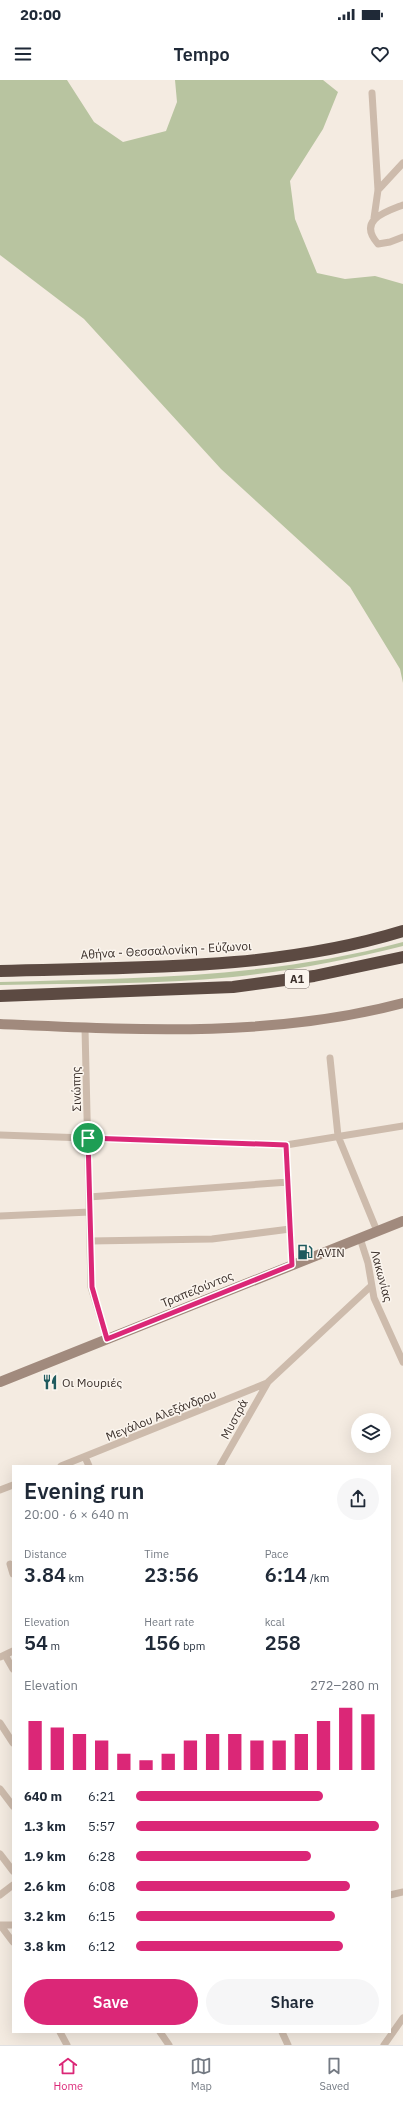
<!DOCTYPE html>
<meta charset="utf-8">
<style>
:root{--surface:#fff;--page:#f6f6f7;--text:#1f2937;--muted:#747a83;--line:#e0e1e3;--accent:#db2777}
body{margin:0;font-family:"IBM Plex Sans",sans-serif;background:var(--page);color:var(--text);height:100vh;display:flex;flex-direction:column;font-size:15px;white-space:nowrap}
*{box-sizing:border-box;margin:0}
p{font-size:13px;color:var(--muted)}
.icon{flex:none;width:22px;height:22px;fill:none;stroke:currentColor;stroke-width:2;stroke-linecap:round;stroke-linejoin:round}
.map{position:relative;flex:1;overflow:hidden}
.drawer{position:absolute;left:12px;top:1385px;width:379px;height:568px;display:flex;flex-direction:column;background:var(--surface);border-radius:0px;box-shadow:0 4px 16px #0002}
.drawer>*{flex:none}
.controls{position:absolute;left:351px;top:1333px;display:grid;gap:8px}
.controls a{display:grid;place-items:center;width:40px;height:40px;border-radius:50%;background:var(--surface);box-shadow:0 4px 16px #0002;font-size:20px}
.pin{position:absolute;display:grid;place-items:center;width:34px;height:34px;color:#fff;margin:-17px;border:2px solid #fff;border-radius:50%;box-shadow:0 1px 4px #0007}
.round{display:grid;place-items:center;flex:none;width:42px;height:42px;border-radius:21px;background:var(--page)}
.summary{display:flex;align-items:center;justify-content:space-between;height:68px;padding:0 12px}
h1{font-size:22px;font-weight:600;line-height:30px}
.stats{display:grid;grid-template-columns:repeat(3,1fr);gap:6px;height:68px;padding:4px 12px}
.stats div{display:grid;align-content:center}
.stats b{font-size:20px;font-weight:600}
.stats small{font-size:11px;font-weight:400}
.stats p{font-size:11px}
.chart{height:112px;padding:8px 12px}
.chart p{display:flex;justify-content:space-between}
.chart svg{width:100%;height:72px;margin-top:4px;stroke:var(--accent);stroke-width:6}
.primary-button{display:flex;gap:8px;margin-top:auto;padding:8px 12px}
.primary-button a{flex:1;height:46px;border-radius:24px;background:var(--accent);color:#fff;font-size:16px;font-weight:600;line-height:46px;text-align:center}
.primary-button a+a{background:var(--page);color:var(--text)}
ul{padding:0 12px;list-style:none;font-size:13px}
li{display:grid;grid-template-columns:64px 48px 1fr;align-items:center;height:30px}
li i{height:10px;border-radius:5px;background:var(--accent)}
.status{display:flex;justify-content:space-between;align-items:center;height:28px;padding:0 20px;background:var(--surface);direction:ltr}
.status svg{height:11px;fill:currentColor}
header{display:flex;justify-content:space-between;align-items:center;height:52px;padding:0 12px;background:var(--surface);font-size:18px;font-weight:600}
.tab-bar{display:flex;justify-content:space-around;align-items:center;height:56px;border-top:1px solid var(--line);background:var(--surface);font-size:11px;color:var(--muted)}
.tab-bar a{display:grid;justify-items:center;gap:2px}
.tab-bar .on{color:var(--accent)}
.map>svg:first-child{display:block}
.green{fill:#b8c4a0}
.lines{fill:none;stroke-linecap:round;stroke-linejoin:round}
.minor{stroke:#cdbbac;stroke-width:7}
.secondary{stroke:#a18a7d;stroke-width:10}
.motorway{stroke:#5c4a42;stroke-width:12}
.route-casing{stroke:#fff;stroke-width:8}
.route{stroke:#db2777;stroke-width:5}
.labels{text-anchor:middle;dominant-baseline:central;stroke-width:3;stroke-linejoin:round;paint-order:stroke}
.shield{fill:#fbf5ee;stroke:#756b66;stroke-width:1}
.shield-label{font-size:11px;font-weight:bold;fill:#3b302b}
.street-label{font-size:12px;fill:#3b302b;stroke:#fbf5ee}
.poi-label{font-size:12px;fill:#3b302b;stroke:#fbf5ee;text-anchor:start}
</style>
<div class="status"><b>20:00</b><svg viewBox="0 0 49 12"><path d="M0 12V9h3v3zM5 12V6h3v6zM10 12V3h3v9zM15 12V0h3v12zM26 1h20v11H26zM47 4h2v5h-2z"/></svg></div>
<header><svg class="icon" aria-label="menu" viewBox="0 0 24 24"><path d="M4 6h16M4 12h16M4 18h16"/></svg>Tempo<svg class="icon" aria-label="heart" viewBox="0 0 24 24"><path d="M12 20l-8-8c-3-5 5-10 8-4 3-6 11-1 8 4z"/></svg></header>
<div class="map">
<svg width="403" height="1965" viewBox="0 0 403 1965">
<rect width="100%" height="100%" fill="#f4ebe1"/>
<path class="green" d="M0 0H67L94 42 123 62 166 51 177 22 175 0H323L338 12 323 49 290 101 295 139 317 193 345 199 375 196 403 204V603L400 589 350 507 221 389 84 239 0 175Z
M403 862V866C347 880 291 891 233 897 156 905 77 903 0 905V902C136 898 271 898 403 862Z"/>
<g class="lines">
<path class="minor" d="M372 13 378 110 374 138
M378 110 403 83
M403 125C385 132 357 140 378 164L390 162 403 157
M85 948 91 1207 107 1259
M330 978 338 1056 377 1151
M0 1055 286 1065 403 1046
M286 1065 292 1185
M89 1117 288 1102
M0 1136 90 1132
M360 1158 368 1183 374 1218 403 1282
M90 1161 212 1159 290 1149
M85 1377 89 1386
M61 1386 267 1303
M220 1386 268 1302 371 1206
M0 1410 13 1405
M10 1484 13 1494
M5 1575 13 1589
M0 1577 13 1571
M0 1643 13 1663
M0 1709 13 1726
M0 1774 13 1791
M0 1815 13 1805
M390 1815 403 1812
M0 1845H13
M1 1846 13 1862
M60 1952 67 1965
M160 1952 169 1965
M282 1952 288 1965
M384 1965 403 1938"/>
<path class="secondary" d="M0 944C135 950 272 958 403 923
M0 1302 403 1141"/>
<path class="motorway" d="M0 891C135 887 273 891 403 851
M0 916 233 907 314 896 403 877"/>
</g>
<g class="lines">
<defs>
<path id="route" d="M88 1058 286 1065 292 1185 107 1259 92 1207Z"/>
</defs>
<use href="#route" class="route-casing"/>
<use href="#route" class="route"/>
</g>
<defs>
<symbol id="fuel-bare" viewBox="-9 -9 18 18"><path d="M-5.5-6h7V0h2V4h1.3V-2.5L3-4.5l.8-.8L6-3V5H2.5V1h-1V6h-7ZM-4.2-4.7v3.2H.2V-4.7Z" fill="#1f5a5e" stroke="#fbf5ee" stroke-width="2.5" paint-order="stroke"/></symbol>
<symbol id="restaurant-bare" viewBox="-9 -9 18 18"><path d="M-5-6h1v4h1v-4h1v4h1v-4h1v5L-1.5 .5V6h-2V.5L-5-1ZM5-6V6H3V1.5H1.5Q1.5-4 5-6Z" fill="#1f5a5e" stroke="#fbf5ee" stroke-width="2.5" paint-order="stroke"/></symbol>
</defs>
<g fill-rule="evenodd">
<use href="#fuel-bare" x="294" y="1161" width="22" height="22"/>
<use href="#restaurant-bare" x="39" y="1291" width="22" height="22"/>
</g>
<g class="labels">
<rect class="shield" x="285" y="890" width="24" height="18" rx="3"/>
<g class="shield-label">
<text x="297" y="899">Α1</text>
</g>
<g class="street-label">
<text transform="translate(166 870) rotate(-3)">Αθήνα - Θεσσαλονίκη - Εύζωνοι</text>
<text transform="translate(76 1009) rotate(-91)">Σινώπης</text>
<text transform="translate(382 1196) rotate(75)">Λακωνίας</text>
<text transform="translate(197 1209) rotate(-22)">Τραπεζούντος</text>
<text transform="translate(161 1335) rotate(-22)">Μεγάλου Αλεξάνδρου</text>
<text transform="translate(234 1339) rotate(-62)">Μυστρά</text>
</g>
<g class="poi-label">
<text x="317" y="1172">AVIN</text>
<text x="62" y="1302">Οι Μουριές</text>
</g>
</g>
</svg>
<div class="controls">
<a><svg class="icon" aria-label="layers" viewBox="0 0 24 24"><path d="M12 4l9 5-9 5-9-5zM3 14l9 5 9-5"/></svg></a>
</div>
<div class="pin" style="left:88px;top:1058px;background:#1e9e55"><svg class="icon" aria-label="arrive" viewBox="0 0 24 24"><path d="M6 21V4h12l-3 4 3 4H6"/></svg></div>
<section class="drawer">
<div class="summary"><div><h1>Evening run</h1><p>20:00 · 6 × 640 m</p></div><a class="round"><svg class="icon" aria-label="share" viewBox="0 0 24 24"><path d="M12 15V3M7 8l5-5 5 5M5 13v7h14v-7"/></svg></a></div>
<div class="stats">
<div><p>Distance</p><b>3.84<small> km</small></b></div>
<div><p>Time</p><b>23:56</b></div>
<div><p>Pace</p><b>6:14<small> /km</small></b></div>
</div>
<div class="stats">
<div><p>Elevation</p><b>54<small> m</small></b></div>
<div><p>Heart rate</p><b>156<small> bpm</small></b></div>
<div><p>kcal</p><b>258</b></div>
</div>
<div class="chart"><p><span>Elevation</span>272–280 m</p>
<svg viewBox="0 0 160 44" preserveAspectRatio="none"><path d="M5 44V14M15 44V18M25 44V22M35 44V26M45 44V34M55 44V38M65 44V34M75 44V26M85 44V22M95 44V22M105 44V26M115 44V26M125 44V22M135 44V14M145 44V6M155 44V10"/></svg>
</div>
<ul>
<li><b>640 m</b>6:21<i style="width:77%"></i></li>
<li><b>1.3 km</b>5:57<i style="width:100%"></i></li>
<li><b>1.9 km</b>6:28<i style="width:72%"></i></li>
<li><b>2.6 km</b>6:08<i style="width:88%"></i></li>
<li><b>3.2 km</b>6:15<i style="width:82%"></i></li>
<li><b>3.8 km</b>6:12<i style="width:85%"></i></li>
</ul>
<div class="primary-button"><a>Save</a><a>Share</a></div>
</section>
</div>
<nav class="tab-bar">
<a class="on"><svg class="icon" aria-label="home" viewBox="0 0 24 24"><path d="M3 11l9-7 9 7M6 9v11h12V9"/></svg>Home</a>
<a><svg class="icon" aria-label="map" viewBox="0 0 24 24"><path d="M3 6l6-2 6 2 6-2v14l-6 2-6-2-6 2zM9 4v14M15 6v14"/></svg>Map</a>
<a><svg class="icon" aria-label="saved" viewBox="0 0 24 24"><path d="M7 4h10v16l-5-4-5 4z"/></svg>Saved</a>
</nav>
